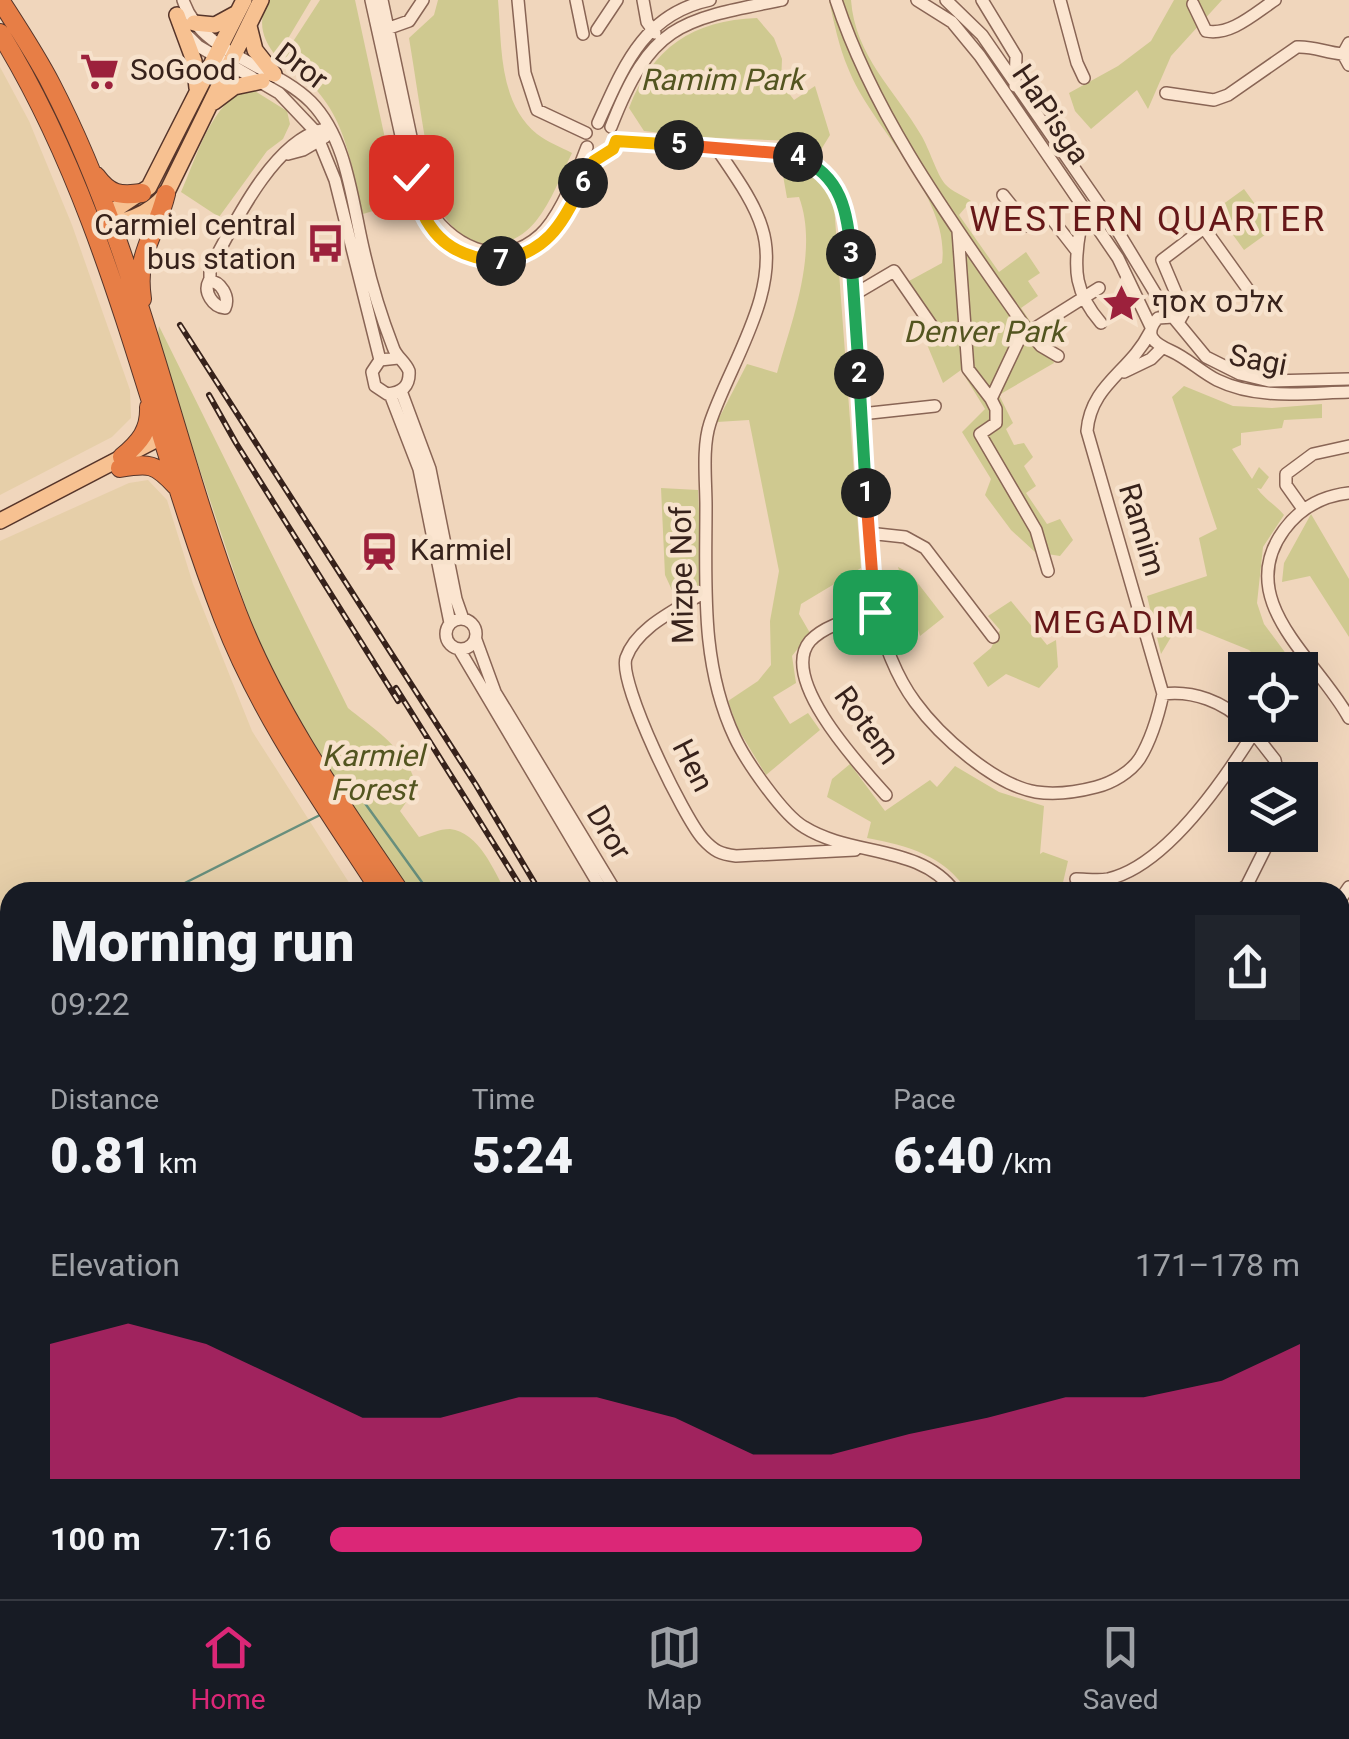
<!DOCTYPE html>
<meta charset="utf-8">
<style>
:root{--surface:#171b24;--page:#20242c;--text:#f1f3f6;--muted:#9ea1a6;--line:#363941;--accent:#db2777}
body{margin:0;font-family:Georgia,Heebo,serif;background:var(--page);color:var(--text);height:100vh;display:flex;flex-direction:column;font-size:38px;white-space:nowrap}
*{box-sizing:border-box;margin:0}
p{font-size:32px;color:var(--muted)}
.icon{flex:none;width:55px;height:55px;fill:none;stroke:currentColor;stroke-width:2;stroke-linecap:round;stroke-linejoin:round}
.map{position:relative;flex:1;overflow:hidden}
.details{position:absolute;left:0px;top:882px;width:1350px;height:718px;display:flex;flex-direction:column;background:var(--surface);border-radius:30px 30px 0 0;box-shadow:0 10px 40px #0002}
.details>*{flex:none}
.controls{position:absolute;left:1228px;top:652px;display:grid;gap:20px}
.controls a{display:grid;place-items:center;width:90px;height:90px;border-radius:0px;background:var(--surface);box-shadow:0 10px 40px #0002;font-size:50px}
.pin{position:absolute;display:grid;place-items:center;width:85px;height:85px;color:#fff;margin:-42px;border-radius:20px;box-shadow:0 5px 15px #0006}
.km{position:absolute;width:50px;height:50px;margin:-25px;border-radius:50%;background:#222;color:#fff;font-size:28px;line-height:50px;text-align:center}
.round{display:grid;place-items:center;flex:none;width:105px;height:105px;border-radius:0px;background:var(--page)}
.headline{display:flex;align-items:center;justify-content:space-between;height:170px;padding:0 50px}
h1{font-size:55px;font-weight:800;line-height:75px}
.stats{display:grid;grid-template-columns:repeat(3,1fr);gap:15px;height:170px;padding:10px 50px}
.stats div{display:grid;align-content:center}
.stats b{font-size:50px;font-weight:800}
.stats small{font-size:28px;font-weight:400}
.stats p{font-size:28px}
.chart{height:280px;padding:20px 50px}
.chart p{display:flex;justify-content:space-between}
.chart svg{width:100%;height:180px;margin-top:10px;fill:var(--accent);opacity:.7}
ul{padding:0 50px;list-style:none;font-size:32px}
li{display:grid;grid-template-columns:160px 120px 1fr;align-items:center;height:75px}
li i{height:25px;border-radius:12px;background:var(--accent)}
.menu{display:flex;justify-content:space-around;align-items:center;height:140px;border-top:2px solid var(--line);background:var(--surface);font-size:28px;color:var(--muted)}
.menu a{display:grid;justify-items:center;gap:5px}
.menu .current{color:var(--accent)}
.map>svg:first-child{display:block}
.farmland{fill:#e6cfa9}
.green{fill:#cfc990}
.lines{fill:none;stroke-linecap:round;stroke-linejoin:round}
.stream{stroke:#688f7d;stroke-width:2.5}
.minor-casing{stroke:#896555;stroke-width:14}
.major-casing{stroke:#56352a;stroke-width:18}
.highway-casing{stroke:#56352a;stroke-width:20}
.minor{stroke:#fbe5d0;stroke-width:11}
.major{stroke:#f7c191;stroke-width:15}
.highway{stroke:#e77e46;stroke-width:18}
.rail-casing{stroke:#37221b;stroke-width:6}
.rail{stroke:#f7e2cc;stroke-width:2.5;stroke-dasharray:8;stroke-linecap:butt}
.split-1-casing{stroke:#fff;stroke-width:20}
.split-2-casing{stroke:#fff;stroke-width:20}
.split-3-casing{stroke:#fff;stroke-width:20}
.split-4-casing{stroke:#fff;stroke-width:20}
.split-5-casing{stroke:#fff;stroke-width:20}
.split-6-casing{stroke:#fff;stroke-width:20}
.split-7-casing{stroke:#fff;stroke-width:20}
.split-8-casing{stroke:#fff;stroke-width:20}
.split-1{stroke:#f0652b;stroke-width:12}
.split-2{stroke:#22a559;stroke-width:12}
.split-3{stroke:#22a559;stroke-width:12}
.split-4{stroke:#22a559;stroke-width:12}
.split-5{stroke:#f0652b;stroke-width:12}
.split-6{stroke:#f5b400;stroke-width:12}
.split-7{stroke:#f5b400;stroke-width:12}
.split-8{stroke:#f5b400;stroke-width:12}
.labels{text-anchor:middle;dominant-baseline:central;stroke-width:9;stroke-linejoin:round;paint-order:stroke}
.street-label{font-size:30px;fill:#37221b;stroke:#f7e2cc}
.poi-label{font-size:30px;fill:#37221b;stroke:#f7e2cc;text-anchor:start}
.park-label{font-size:30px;font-style:italic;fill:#535520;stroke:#f7e2cc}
.neighbourhood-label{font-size:32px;letter-spacing:2.5px;fill:#661718;stroke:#f7e2cc}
.quarter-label{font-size:35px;letter-spacing:2.5px;fill:#661718;stroke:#f7e2cc}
</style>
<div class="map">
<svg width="1349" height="1599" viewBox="0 0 1349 1599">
<rect width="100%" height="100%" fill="#f0d6bc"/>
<path class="farmland" d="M0 67 29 121 72 225 130 390 131 418 112 437 0 495Z
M148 480 167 500 193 584 252 731 355 892H10V1590H975L985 1599H0V541L129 483Z
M1340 1469 1349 1470V1599H1156L1168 1590H1340Z"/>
<path class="green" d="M268 0H311L277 57C262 39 257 22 268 0Z
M320 0H355L399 203 363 214C347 147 344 101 281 60Z
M438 0H498C502 45 498 102 537 134 547 142 561 147 572 153 561 175 552 201 536 221 501 263 452 244 435 198 429 182 428 162 426 145 420 110 415 74 409 38L434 15Z
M829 0H851C855 56 895 90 921 135 929 148 937 175 945 184 951 191 964 196 971 201L959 215 999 272 1026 252 1040 273 1028 281 1038 296 1021 308 1046 344 1054 363 999 395 1013 423 1006 429 1014 445 1024 443 1033 457 1024 466 1036 486 1026 493 1047 524 1060 519 1073 540 1060 556 1035 552 1011 530 985 495 991 479 962 432 985 409 961 370 943 383 926 342 940 332 909 281 942 263C951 196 871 128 848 68 839 47 834 23 829 0Z
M1174 0H1222L1171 56 1148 109 1137 90 1091 129 1075 111 1069 93 1118 66 1151 41Z
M757 18 774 38 782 59 781 83 794 100 815 86 830 135 819 153 792 141 696 137 644 131 629 108C652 48 693 20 757 18Z
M250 88 287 111 290 124 283 139 267 151 219 217 181 192C197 157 211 101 250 88Z
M781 164C813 171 820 178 834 205L861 568 801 604 799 614 810 633 792 656 796 683 773 697 790 724 808 713 820 730 766 775 738 729 728 701 758 681 771 665 770 621 779 571 749 420 717 422 747 364 777 373C792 320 819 251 799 197L787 198Z
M1244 189 1273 229 1244 250 1215 210Z
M159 326 348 708C375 730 410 751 416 788L400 811 419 837C429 834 439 829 450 829 479 832 494 871 506 892H409L292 712 253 629 157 341Z
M1184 386 1233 406 1272 408 1322 404V418L1284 420 1282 428 1241 433V445L1232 449 1252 479 1259 467 1269 477 1261 489 1257 488C1265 500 1275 504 1284 515L1263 547 1257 603 1264 624 1298 670H1268L1249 650 1180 622 1161 654 1147 596 1207 576 1199 538 1217 529 1172 397Z
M661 488 698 490 703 589 677 601 665 575Z
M1311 514 1349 579V637L1310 576 1282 582 1284 563Z
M898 567 910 573 944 617 920 636Z
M1011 601 1047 645 1056 640 1058 667 1039 688 1006 674 988 687 973 663 991 648 1000 630 988 616Z
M850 764 885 811 930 780 937 787 955 766 999 792 1044 806 1040 854 1043 852 1068 861 1061 891 1070 892H968C944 855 908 846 867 838L871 822 827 797 832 779Z"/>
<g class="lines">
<path class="stream" d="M347 801 359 795 429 892
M167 892 322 814
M0 978 10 972
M1340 1427 1349 1423"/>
<defs>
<path id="minor" d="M183 0C201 55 273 64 311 102 348 140 352 203 364 252 371 283 381 316 393 347 396 357 405 361 409 371 410 386 402 393 387 394L375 386 372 372 380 360 398 358
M371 0 417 208C448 259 513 285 558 230 573 210 583 183 594 161L601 154
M382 0 425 203C448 245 499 272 540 235 559 218 578 171 587 147
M518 0 525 73 537 110 586 133
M576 0 583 34
M643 0 647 22 655 33
M836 0C875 119 954 225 1025 327L1041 346 1058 356
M917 0 952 22 980 56 1118 258 1151 327
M946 0 982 35 1117 230 1169 316
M982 0 1016 56 1015 86
M1060 0 1077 63 1084 78
M1193 4 1206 31C1231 36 1255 13 1275 0
M384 30 409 21 423 0
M597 30 617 0
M188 36 198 46 279 93 315 131 335 180 380 360
M1349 43 1343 54 1349 65
M1166 93 1214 100 1228 95 1297 47C1314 46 1326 53 1343 54
M598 123C623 68 643 14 710 0
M611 127C651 24 679 20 782 0
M616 141 789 154 816 165 842 196 849 228 855 294 875 612C885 644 895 675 915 702 939 735 994 785 1036 792 1056 795 1077 792 1096 787 1112 783 1131 772 1140 758 1152 738 1158 717 1163 694L1087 431C1091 384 1130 372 1150 332
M717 149C733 173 754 201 762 228 782 291 729 365 710 423 702 447 706 481 706 506 706 585 700 664 735 738 746 761 783 815 804 827 852 857 920 844 955 892
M288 154 303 150 325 137
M1003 195 1028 226 1048 214 1076 250
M1080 230C1073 270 1075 293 1101 323
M958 231 968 369 991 399
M209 281C221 281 230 297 225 308 213 307 203 292 209 281Z
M210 281V268C233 226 272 143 321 130
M855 294 894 271 934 329
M1179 321 1184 312 1162 260 1204 228 1252 295
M1025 327 991 399 996 409V423L980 434 1036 530 1048 571
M1029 332 1099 288
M1124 372 1151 359 1162 348
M1349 379 1269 381 1240 374 1206 357 1173 317 1158 318C1142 335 1155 344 1171 351 1187 358 1201 372 1217 380 1258 400 1305 393 1349 392
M401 391 430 469 456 599 463 619
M390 394 419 469 450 623
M861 414 935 406
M1349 493C1322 496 1300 508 1284 530 1232 601 1318 660 1349 718
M1303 509 1286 485V474L1313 454 1349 446
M868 533 905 537 925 548 993 637
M706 591C679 609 637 626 626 658 618 683 684 818 703 839 714 851 720 854 736 856L855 850
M875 612C853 619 826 624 810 641 778 679 861 767 886 795
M446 634a15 15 0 1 1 30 0a15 15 0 1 1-30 0Z
M476 640 495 692 616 892
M459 649 603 892
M1163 694C1193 690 1224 702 1245 723
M1250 728 1275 760 1279 780
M1076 879C1086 879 1098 881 1108 879 1166 866 1224 780 1254 732
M1238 892 1247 885 1272 835
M1340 900 1349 887
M1340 1032 1349 1024
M1340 1226 1349 1221
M1340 1336 1345 1339
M1340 1439H1349
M1340 1450 1349 1449"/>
<path id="major" d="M177 15 194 61 197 88
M194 23 215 25 237 13
M249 26 255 50 274 74
M214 102 234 87 262 81
M101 219 149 187 244 0
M94 225C121 224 148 216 166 194L261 0
M0 521 163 436H170"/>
<path id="highway" d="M0 0C18 28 36 55 51 84 137 250 171 438 237 612 276 713 340 803 400 892
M0 33C111 213 148 422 223 618 261 717 324 804 381 892
M96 176C110 195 120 196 142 193
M142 299C135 252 156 236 166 194
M122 457C140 442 150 430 149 407
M120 468C149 463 155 463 176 486
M996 1590 1006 1599
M1015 1590 1026 1599"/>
</defs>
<use href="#minor" class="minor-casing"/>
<use href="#major" class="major-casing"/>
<use href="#highway" class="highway-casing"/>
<use href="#minor" class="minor"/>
<use href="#major" class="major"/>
<use href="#highway" class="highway"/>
<defs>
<path id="rail" d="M180 325 476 785 540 892
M209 395 236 443 398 701
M396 688 524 892
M1100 1590 1111 1599"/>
</defs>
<use href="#rail" class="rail-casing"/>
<use href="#rail" class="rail"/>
</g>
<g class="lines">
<defs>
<path id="split-1" d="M866 493 875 612"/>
<path id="split-2" d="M859 374 866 493"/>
<path id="split-3" d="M851 254 859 374"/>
<path id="split-4" d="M798 157C842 176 847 211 851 254"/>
<path id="split-5" d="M679 145 789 154 798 157"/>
<path id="split-6" d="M583 183 594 161 613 149 616 141 679 145"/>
<path id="split-7" d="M501 261C550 250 561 224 583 183"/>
<path id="split-8" d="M411 177C422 228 445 258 501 261"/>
</defs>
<use href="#split-1" class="split-1-casing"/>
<use href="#split-2" class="split-2-casing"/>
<use href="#split-3" class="split-3-casing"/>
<use href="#split-4" class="split-4-casing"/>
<use href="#split-5" class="split-5-casing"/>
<use href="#split-6" class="split-6-casing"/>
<use href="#split-7" class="split-7-casing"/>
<use href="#split-8" class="split-8-casing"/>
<use href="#split-1" class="split-1"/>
<use href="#split-2" class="split-2"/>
<use href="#split-3" class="split-3"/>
<use href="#split-4" class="split-4"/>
<use href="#split-5" class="split-5"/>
<use href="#split-6" class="split-6"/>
<use href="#split-7" class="split-7"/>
<use href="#split-8" class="split-8"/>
</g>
<defs>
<symbol id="supermarket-bare" viewBox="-9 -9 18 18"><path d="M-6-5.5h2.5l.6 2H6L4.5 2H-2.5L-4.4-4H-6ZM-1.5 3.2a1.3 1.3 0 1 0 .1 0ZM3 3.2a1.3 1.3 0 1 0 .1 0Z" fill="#9c213c" stroke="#f7e2cc" stroke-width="2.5" paint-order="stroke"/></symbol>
<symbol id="bus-bare" viewBox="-9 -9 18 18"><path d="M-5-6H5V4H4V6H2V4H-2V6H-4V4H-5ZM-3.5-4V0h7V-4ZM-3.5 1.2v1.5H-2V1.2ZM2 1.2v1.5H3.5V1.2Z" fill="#9c213c" stroke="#f7e2cc" stroke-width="2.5" paint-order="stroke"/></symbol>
<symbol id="sight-bare" viewBox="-9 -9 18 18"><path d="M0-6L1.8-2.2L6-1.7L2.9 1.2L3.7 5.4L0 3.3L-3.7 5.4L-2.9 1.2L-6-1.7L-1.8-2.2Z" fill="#9c213c" stroke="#f7e2cc" stroke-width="2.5" paint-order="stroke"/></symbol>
<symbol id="station-bare" viewBox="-9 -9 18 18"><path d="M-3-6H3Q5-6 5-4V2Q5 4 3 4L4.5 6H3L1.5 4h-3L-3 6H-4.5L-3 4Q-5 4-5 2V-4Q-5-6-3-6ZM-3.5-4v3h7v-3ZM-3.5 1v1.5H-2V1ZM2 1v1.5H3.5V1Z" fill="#9c213c" stroke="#f7e2cc" stroke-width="2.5" paint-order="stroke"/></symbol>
</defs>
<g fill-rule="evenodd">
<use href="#supermarket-bare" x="72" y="44" width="55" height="55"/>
<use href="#bus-bare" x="298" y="216" width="55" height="55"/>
<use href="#sight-bare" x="1094" y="276" width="55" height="55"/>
<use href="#station-bare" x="352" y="524" width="55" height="55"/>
</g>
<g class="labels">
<g class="street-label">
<text transform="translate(301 67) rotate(37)">Dror</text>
<text transform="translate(1050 115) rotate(56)">HaPisga</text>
<text transform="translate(1258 361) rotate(11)">Sagi</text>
<text transform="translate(1141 530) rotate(73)">Ramim</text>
<text transform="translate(683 575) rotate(-91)">Mizpe Nof</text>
<text transform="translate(866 726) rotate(54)">Rotem</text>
<text transform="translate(692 766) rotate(63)">Hen</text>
<text transform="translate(608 833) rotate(59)">Dror</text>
</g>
<g class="poi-label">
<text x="130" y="71">SoGood</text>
<text x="296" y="226" text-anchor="end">Carmiel central<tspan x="296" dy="34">bus station</tspan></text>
<text x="1151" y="303">אלכס אסף</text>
<text x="410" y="551">Karmiel</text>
</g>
<g class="park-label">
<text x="722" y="81">Ramim Park</text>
<text x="984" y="333">Denver Park</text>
<text x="373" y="757">Karmiel<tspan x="373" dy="34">Forest</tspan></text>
</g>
<g class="neighbourhood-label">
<text x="1115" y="622">MEGADIM</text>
</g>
<g class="quarter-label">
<text x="1148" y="220">WESTERN QUARTER</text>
</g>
</g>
</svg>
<div class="controls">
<a><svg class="icon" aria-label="locate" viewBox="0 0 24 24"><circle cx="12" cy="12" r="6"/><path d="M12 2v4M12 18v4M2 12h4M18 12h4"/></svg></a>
<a><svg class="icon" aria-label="layers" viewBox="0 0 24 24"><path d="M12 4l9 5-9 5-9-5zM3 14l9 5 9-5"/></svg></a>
</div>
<div class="pin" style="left:875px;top:612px;background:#1e9e55"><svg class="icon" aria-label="arrive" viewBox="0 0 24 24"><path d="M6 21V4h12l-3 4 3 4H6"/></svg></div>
<div class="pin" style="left:411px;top:177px;background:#d93025"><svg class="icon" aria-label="check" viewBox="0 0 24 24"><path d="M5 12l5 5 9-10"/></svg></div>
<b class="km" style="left:866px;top:493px">1</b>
<b class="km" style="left:859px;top:374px">2</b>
<b class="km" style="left:851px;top:254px">3</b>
<b class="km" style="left:798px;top:157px">4</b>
<b class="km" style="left:679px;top:145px">5</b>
<b class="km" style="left:583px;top:183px">6</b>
<b class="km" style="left:501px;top:261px">7</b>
<section class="details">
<div class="headline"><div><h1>Morning run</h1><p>09:22</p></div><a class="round"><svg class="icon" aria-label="share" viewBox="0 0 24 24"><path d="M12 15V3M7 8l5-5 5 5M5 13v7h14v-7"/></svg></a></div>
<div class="stats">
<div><p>Distance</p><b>0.81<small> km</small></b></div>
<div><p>Time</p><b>5:24</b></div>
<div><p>Pace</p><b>6:40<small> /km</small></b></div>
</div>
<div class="chart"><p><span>Elevation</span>171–178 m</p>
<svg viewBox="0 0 160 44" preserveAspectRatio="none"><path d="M0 44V11L10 6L20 11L30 20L40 29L50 29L60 24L70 24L80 29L90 38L100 38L110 33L120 29L130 24L140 24L150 20L160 11V44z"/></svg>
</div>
<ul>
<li><b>100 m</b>7:16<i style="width:61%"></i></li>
</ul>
</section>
</div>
<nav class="menu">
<a class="current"><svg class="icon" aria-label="home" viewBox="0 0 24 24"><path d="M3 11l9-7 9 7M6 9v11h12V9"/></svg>Home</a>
<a><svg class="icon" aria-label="map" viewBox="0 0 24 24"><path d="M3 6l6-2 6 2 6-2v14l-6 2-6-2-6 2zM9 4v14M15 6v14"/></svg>Map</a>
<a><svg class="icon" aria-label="saved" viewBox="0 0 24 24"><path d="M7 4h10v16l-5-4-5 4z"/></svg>Saved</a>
</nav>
